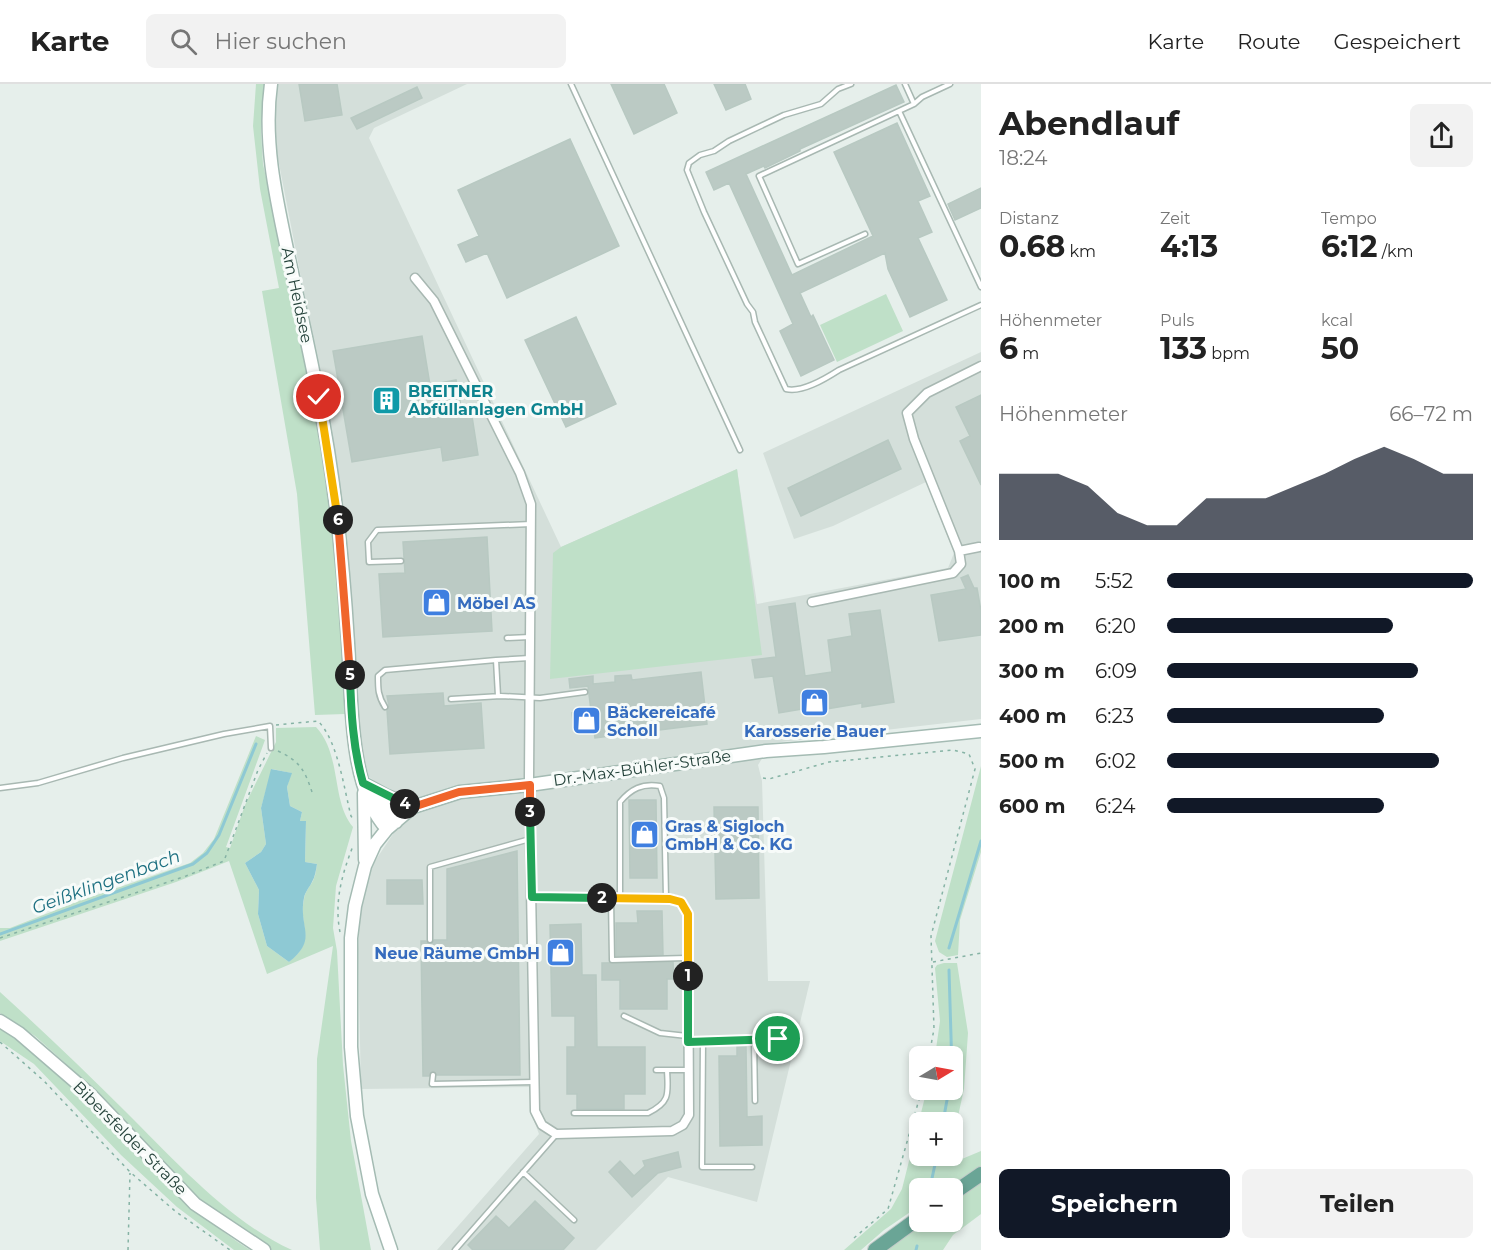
<!DOCTYPE html>
<html lang="de">
<meta charset="utf-8">
<style>
:root{--surface:#fff;--page:#f2f2f2;--text:#222;--muted:#767676;--line:#e0e0e0;--accent:#111827}
body{margin:0;font-family:Montserrat,sans-serif;background:var(--page);color:var(--text);height:100vh;display:flex;flex-direction:column;font-size:22px;white-space:nowrap}
*{box-sizing:border-box;margin:0}
p{font-size:20px;color:var(--muted)}
.icon{flex:none;width:33px;height:33px;fill:none;stroke:currentColor;stroke-width:2;stroke-linecap:round;stroke-linejoin:round}
.map{position:relative;flex:1;overflow:hidden}
.drawer{display:flex;flex-direction:column;background:var(--surface);width:510px}
.drawer>*{flex:none}
.needle{width:39px;rotate:80deg}
.fabs{position:absolute;left:909px;top:962px;display:grid;gap:12px}
.fabs a{display:grid;place-items:center;width:54px;height:54px;border-radius:9px;background:var(--surface);box-shadow:0 3px 9px #0003;font-size:30px}
.pin{position:absolute;display:grid;place-items:center;width:51px;height:51px;color:#fff;margin:-26px;border:3px solid #fff;border-radius:50%;box-shadow:0 2px 6px #0007}
.km{position:absolute;width:30px;height:30px;margin:-15px;border-radius:50%;background:#222;color:#fff;font-size:16px;line-height:30px;text-align:center}
.round{display:grid;place-items:center;flex:none;width:63px;height:63px;border-radius:9px;background:var(--page)}
.head{display:flex;align-items:center;justify-content:space-between;height:102px;padding:0 18px}
h1{font-size:33px;font-weight:700;line-height:45px}
.figures{display:grid;grid-template-columns:repeat(3,1fr);gap:9px;height:102px;padding:6px 18px}
.figures div{display:grid;align-content:center}
.figures b{font-size:30px;font-weight:700}
.figures small{font-size:16px;font-weight:400}
.figures p{font-size:16px}
.chart{height:168px;padding:12px 18px}
.chart p{display:flex;justify-content:space-between}
.chart svg{width:100%;height:108px;margin-top:6px;fill:var(--accent);opacity:.7}
.button{display:flex;gap:12px;margin-top:auto;padding:12px 18px}
.button a{flex:1;height:69px;border-radius:9px;background:var(--accent);color:#fff;font-size:24px;font-weight:700;line-height:69px;text-align:center}
.button a+a{background:var(--page);color:var(--text)}
ul{padding:0 18px;list-style:none;font-size:20px}
li{display:grid;grid-template-columns:96px 72px 1fr;align-items:center;height:45px}
li i{height:15px;border-radius:8px;background:var(--accent)}
header{display:flex;align-items:center;gap:36px;box-sizing:border-box;height:84px;padding:0 30px;background:var(--surface);border-bottom:2px solid var(--line)}
header strong{font-size:28px}
nav{display:flex;gap:33px;margin-inline-start:auto;font-size:21px}
.search{width:420px;height:54px;background:var(--page);display:flex;align-items:center;gap:15px;box-sizing:border-box;padding:0 21px;border-radius:9px;color:var(--muted);font-size:22px}
main{display:flex;flex:1;min-height:0}
.map>svg:first-child{display:block}
.built{fill:#d4dfda}
.green{fill:#bfe0c8;fill-rule:evenodd}
.water{fill:#8ec9d4}
.lines{fill:none;stroke-linecap:round;stroke-linejoin:round}
.stream{stroke:#8ec9d4;stroke-width:3}
.building{fill:#bbcac4;stroke:#b8c9c2;stroke-width:1.5}
.lane-casing{stroke:#a8b8b2;stroke-width:7}
.street-casing{stroke:#a8b8b2;stroke-width:11}
.secondary-casing{stroke:#a4bbb3;stroke-width:15}
.primary-casing{stroke:#c2cac8;stroke-width:16}
.path{stroke:#86b3a5;stroke-width:1.5;stroke-dasharray:3 4.5;stroke-linecap:butt}
.lane{stroke:#fff;stroke-width:4}
.street{stroke:#fff;stroke-width:8}
.secondary{stroke:#fff;stroke-width:12}
.primary{stroke:#6aa596;stroke-width:14}
.split-1-casing{stroke:#fff;stroke-width:12}
.split-2-casing{stroke:#fff;stroke-width:12}
.split-3-casing{stroke:#fff;stroke-width:12}
.split-4-casing{stroke:#fff;stroke-width:12}
.split-5-casing{stroke:#fff;stroke-width:12}
.split-6-casing{stroke:#fff;stroke-width:12}
.split-7-casing{stroke:#fff;stroke-width:12}
.split-1{stroke:#22a559;stroke-width:8}
.split-2{stroke:#f5b400;stroke-width:8}
.split-3{stroke:#22a559;stroke-width:8}
.split-4{stroke:#f0652b;stroke-width:8}
.split-5{stroke:#22a559;stroke-width:8}
.split-6{stroke:#f0652b;stroke-width:8}
.split-7{stroke:#f5b400;stroke-width:8}
.labels{text-anchor:middle;dominant-baseline:central;stroke-width:6;stroke-linejoin:round;paint-order:stroke}
.street-label{font-size:16px;fill:#24423a;stroke:#f7fbf9}
.culture-label{font-size:16px;font-weight:bold;fill:#0d838f;stroke:#f7fbf9;text-anchor:start}
.shop-label{font-size:16px;font-weight:bold;fill:#366cbe;stroke:#f7fbf9;text-anchor:start}
.water-label{font-size:18px;font-style:italic;fill:#1c6f80;stroke:#f7fbf9}
</style>
<header>
<strong>Karte</strong>
<div class="search"><svg class="icon" aria-label="search" viewBox="0 0 24 24"><circle cx="10" cy="10" r="6"/><path d="M15 15l6 6"/></svg>Hier suchen</div>
<nav><a>Karte</a><a>Route</a><a>Gespeichert</a></nav>
</header>
<main>
<div class="map">
<svg width="981" height="1166" viewBox="0 0 981 1166">
<rect width="100%" height="100%" fill="#e6efeb"/>
<path class="built" d="M278 0H467L374 44 369 54 561 463 737 385 757 520 948 484 954 469 926 398 833 442 794 455 763 369 981 268V635L772 659 758 681 762 697 768 897H810L757 1118 668 1093 596 1166H437L539 1050 531 1029 529 1003 361 1005 358 865 360 825 371 783 393 750 390 743 396 712 369 693 361 664 347 459 336 375 276 64 275 21Z"/>
<path class="green" d="M256 0H264L261 48 263 80C286 187 311 294 326 403 337 479 342 554 345 630L315 631 297 410 262 207 279 204 260 105 253 42Z
M886 210 903 247 837 278 820 241Z
M737 385 762 571 550 595 553 469 561 463Z
M316 643C342 671 331 717 353 743L336 802 333 844 337 867 343 981 351 1057 371 1166H320L316 1114 317 975 333 862 267 890 229 777 176 798 0 857V844H10L79 817 190 779 203 769 214 755 256 652 265 656 226 763 230 764 245 721 276 658V644ZM272 685 291 689 287 703 290 722 302 728 300 737H306L305 778 317 780C316 785 316 790 314 794 312 801 305 806 304 815 298 844 318 854 289 878L267 862 258 830 259 806 245 779 261 768 266 760 261 724Z
M981 682V768L960 836 958 871 947 873 939 868 935 857Z
M944 879H957L968 949 964 1005 953 1055 952 1038H920V1071H949L957 1077 981 1067V1082L946 1104H920L919 1122 884 1146 861 1166H844L891 1125 902 1105 927 1005H952V972H935L940 937 935 884 937 881Z
M0 908C43 947 85 987 127 1029 173 1075 231 1139 292 1166H271L235 1142 197 1113 64 978 35 952 0 929Z
M0 944C26 963 52 981 75 1004 131 1061 182 1123 250 1166H234L177 1123 121 1071 34 980 0 957Z
M981 1097V1130L953 1151 943 1166H884L925 1137H952L953 1117Z"/>
<path class="water" d="M271 685 292 689 287 703 290 722 302 728 300 737H306L305 778 317 780C316 786 315 793 312 798 309 804 305 808 304 814 298 844 319 854 289 878L267 862 258 830 259 806 245 779 261 768 266 760 261 724Z"/>
<g class="lines">
<path class="stream" d="M0 850 193 780 207 769 219 751 256 660
M949 864 981 757
M949 886 952 986
M943 1038 949 1005
M931 1099 937 1071
M916 1166 917 1162"/>
</g>
<path class="building" d="M299 0H337L342 31 305 37Z
M611 0H664L677 29 634 50Z
M714 0H745L751 15 726 26Z
M896 1 904 18 800 65V67L765 84 764 82 746 90 792 191 873 152 834 68 897 39 930 112 918 117 932 148 918 154 947 216 910 233 888 185 885 169 800 209 811 233 813 231 834 276 801 292 780 247 793 240 729 99 714 106 706 88Z
M417 3 422 14 357 45 351 34Z
M570 55 619 162 507 214 487 169 466 178 458 161 479 152 458 106Z
M981 104V124L955 136 948 120Z
M576 233 616 320 566 343 525 256Z
M422 252 430 301 456 296 462 328 471 326 478 371 443 377 441 363 352 378 333 267Z
M981 311V401L960 357 970 352 956 323Z
M888 356 901 385 801 432 788 404Z
M487 453 492 547 383 553 379 490 405 489 403 458Z
M968 491 974 504H977L981 527V551L939 557 931 511 966 505 961 494Z
M795 519 805 592 832 588 828 556 852 552 849 530 880 526 894 618 862 623V619L820 626V622L779 629 773 592 755 594 752 576 776 573 769 523Z
M701 588 707 640 595 654 594 647 581 649 580 646 574 647 572 629 591 627 588 602 570 604 569 595 593 592V600L615 598V592L631 591 632 596Z
M443 609 444 622 481 619 484 664 390 670 387 626 389 622 387 612Z
M629 716H656L657 794H630Z
M714 723H758L759 814 716 815Z
M517 767 520 991H437L433 987 429 992H423L421 857H426L431 860 434 856H447V785Z
M387 796H422L423 820H387Z
M637 827H662L663 871 616 872V839H638Z
M581 840 582 891H596L597 963H645V1010H624V1025H577V1010H567V963H575V932H552L550 841Z
M673 878 674 895H667V925H620V896H602V879Z
M737 963H746L747 1033 762 1032V1061L720 1062 719 972H737Z
M678 1068 681 1083 658 1089 632 1113 609 1088 620 1077 634 1092 645 1082 643 1077Z
M535 1117 574 1154 563 1166H473L468 1161 496 1132 509 1144Z"/>
<g class="lines">
<defs>
<path id="lane" d="M571 0 740 366
M851 0 838 5 821 20 784 31 729 57 714 67 700 71 689 79 687 86 704 128 747 220 753 228 755 238 786 305C802 309 825 295 839 286L981 221
M905 0 914 20
M899 27 981 203
M865 150 798 180 759 92 914 20 922 13 950 0
M401 477 369 478 368 458 377 446 531 440
M507 554 530 553
M498 612 496 576 530 574
M451 615 501 612 540 614 585 608
M385 623C378 612 378 605 378 592L385 586 496 576
M0 704 38 699 123 674 224 650 270 642 271 664
M620 814V718C631 705 642 699 660 702L664 714 666 814
M611 815 612 876 686 874
M430 856V783L530 755
M624 932 660 949 687 952
M754 956 755 1017
M689 958 778 955
M703 958 702 1083H752
M656 986H667
M433 991 432 1000 534 998
M574 1029H648C671 1018 668 1009 667 986H688
M523 1088 574 1136
M455 1166 555 1052"/>
<path id="street" d="M415 194 434 217 520 389 531 420 529 694 535 1027 542 1041 556 1050 672 1047 683 1041 689 1031 688 830 681 818 671 815 532 813
M959 467 979 463
M812 518 953 489 961 480 959 467 914 355 907 329 927 309 981 282"/>
<path id="secondary" d="M271 0C263 57 276 114 288 170 298 217 309 264 318 312 335 393 343 476 348 559 352 614 348 703 387 745
M363 699 387 712 413 723
M364 709 365 776
M370 709 386 725 396 738
M0 937 19 949 92 1012 195 1120 264 1166
M391 1166 372 1110 357 1032 351 963V854L355 822 365 782 375 760 387 745 413 723 460 708 529 701 766 667 824 663 981 647"/>
<path id="primary" d="M952 1110 981 1090
M875 1166 920 1133"/>
</defs>
<use href="#lane" class="lane-casing"/>
<use href="#street" class="street-casing"/>
<use href="#secondary" class="secondary-casing"/>
<use href="#primary" class="primary-casing"/>
<path class="path" d="M276 641 318 637C338 657 344 705 351 732L353 735
M278 667C300 677 305 687 312 708
M763 694 769 695 829 678 953 666 969 670 975 685 931 852 934 945 929 972
M340 848C334 818 342 790 353 762
M0 854 186 792 224 777 258 686 267 669
M933 878 981 869
M0 958 44 997 130 1088 175 1127 230 1166
M854 1154 888 1125 922 1005
M128 1166 130 1089"/>
<use href="#lane" class="lane"/>
<use href="#street" class="street"/>
<use href="#secondary" class="secondary"/>
<use href="#primary" class="primary"/>
</g>
<g class="lines">
<defs>
<path id="split-1" d="M688 892V958L778 955"/>
<path id="split-2" d="M602 814 670 815 681 818 688 830V892"/>
<path id="split-3" d="M530 728 532 813 602 814"/>
<path id="split-4" d="M405 720 413 723 459 708 530 701V728"/>
<path id="split-5" d="M350 591C351 628 353 664 363 699L405 720"/>
<path id="split-6" d="M338 436 350 591"/>
<path id="split-7" d="M319 313 338 436"/>
</defs>
<use href="#split-1" class="split-1-casing"/>
<use href="#split-2" class="split-2-casing"/>
<use href="#split-3" class="split-3-casing"/>
<use href="#split-4" class="split-4-casing"/>
<use href="#split-5" class="split-5-casing"/>
<use href="#split-6" class="split-6-casing"/>
<use href="#split-7" class="split-7-casing"/>
<use href="#split-1" class="split-1"/>
<use href="#split-2" class="split-2"/>
<use href="#split-3" class="split-3"/>
<use href="#split-4" class="split-4"/>
<use href="#split-5" class="split-5"/>
<use href="#split-6" class="split-6"/>
<use href="#split-7" class="split-7"/>
</g>
<defs>
<symbol id="building-square" viewBox="-11 -11 22 22"><rect x="-9" y="-9" width="18" height="18" rx="4" fill="#0f9aa8" stroke="#f7fbf9"/><path d="M-4-6H4V6H1V3H-1V6H-4ZM-2.5-4.3h1.7v1.8h-1.7ZM.8-4.3h1.7v1.8H.8ZM-2.5-1h1.7V.8h-1.7ZM.8-1h1.7V.8H.8Z" fill="#fff"/></symbol>
<symbol id="shop-square" viewBox="-11 -11 22 22"><rect x="-9" y="-9" width="18" height="18" rx="4" fill="#3f7fe0" stroke="#f7fbf9"/><path d="M-5-2.5h2.3a2.7 3.5 0 0 1 5.4 0H5L5.5 6h-11ZM-1.5-2.5h3a1.5 2.3 0 0 0-3 0Z" fill="#fff"/></symbol>
</defs>
<g fill-rule="evenodd">
<use href="#building-square" x="370" y="300" width="33" height="33"/>
<use href="#shop-square" x="420" y="502" width="33" height="33"/>
<use href="#shop-square" x="798" y="602" width="33" height="33"/>
<use href="#shop-square" x="570" y="620" width="33" height="33"/>
<use href="#shop-square" x="628" y="734" width="33" height="33"/>
<use href="#shop-square" x="544" y="852" width="33" height="33"/>
</g>
<g class="labels">
<g class="street-label">
<text transform="translate(297 211) rotate(78)">Am Heidsee</text>
<text transform="translate(642 684) rotate(-8)">Dr.-Max-Bühler-Straße</text>
<text transform="translate(130 1054) rotate(45)">Bibersfelder Straße</text>
</g>
<g class="culture-label">
<text x="408" y="307">BREITNER<tspan x="408" dy="18">Abfüllanlagen GmbH</tspan></text>
</g>
<g class="shop-label">
<text x="457" y="519">Möbel AS</text>
<text x="607" y="628">Bäckereicafé<tspan x="607" dy="18">Scholl</tspan></text>
<text x="815" y="647" text-anchor="middle">Karosserie Bauer</text>
<text x="665" y="742">Gras &amp; Sigloch<tspan x="665" dy="18">GmbH &amp; Co. KG</tspan></text>
<text x="540" y="869" text-anchor="end">Neue Räume GmbH</text>
</g>
<g class="water-label">
<text transform="translate(106 798) rotate(-20)">Geißklingenbach</text>
</g>
</g>
</svg>
<div class="fabs">
<a><svg class="needle" viewBox="-14 -14 28 28"><path d="M0-13l5 13h-10z" fill="#e53935"/><path d="M0 13l5-13h-10z" fill="#767676"/></svg></a>
<a>+</a>
<a>−</a>
</div>
<div class="pin" style="left:778px;top:955px;background:#1e9e55"><svg class="icon" aria-label="arrive" viewBox="0 0 24 24"><path d="M6 21V4h12l-3 4 3 4H6"/></svg></div>
<div class="pin" style="left:319px;top:313px;background:#d93025"><svg class="icon" aria-label="check" viewBox="0 0 24 24"><path d="M5 12l5 5 9-10"/></svg></div>
<b class="km" style="left:688px;top:892px">1</b>
<b class="km" style="left:602px;top:814px">2</b>
<b class="km" style="left:530px;top:728px">3</b>
<b class="km" style="left:405px;top:720px">4</b>
<b class="km" style="left:350px;top:591px">5</b>
<b class="km" style="left:338px;top:436px">6</b>
</div>
<section class="drawer">
<div class="head"><div><h1>Abendlauf</h1><p>18:24</p></div><a class="round"><svg class="icon" aria-label="share" viewBox="0 0 24 24"><path d="M12 15V3M7 8l5-5 5 5M5 13v7h14v-7"/></svg></a></div>
<div class="figures">
<div><p>Distanz</p><b>0.68<small> km</small></b></div>
<div><p>Zeit</p><b>4:13</b></div>
<div><p>Tempo</p><b>6:12<small> /km</small></b></div>
</div>
<div class="figures">
<div><p>Höhenmeter</p><b>6<small> m</small></b></div>
<div><p>Puls</p><b>133<small> bpm</small></b></div>
<div><p>kcal</p><b>50</b></div>
</div>
<div class="chart"><p><span>Höhenmeter</span>66–72 m</p>
<svg viewBox="0 0 160 44" preserveAspectRatio="none"><path d="M0 44V17L10 17L20 17L30 22L40 33L50 38L60 38L70 27L80 27L90 27L100 22L110 17L120 11L130 6L140 11L150 17L160 17V44z"/></svg>
</div>
<ul>
<li><b>100 m</b>5:52<i style="width:100%"></i></li>
<li><b>200 m</b>6:20<i style="width:74%"></i></li>
<li><b>300 m</b>6:09<i style="width:82%"></i></li>
<li><b>400 m</b>6:23<i style="width:71%"></i></li>
<li><b>500 m</b>6:02<i style="width:89%"></i></li>
<li><b>600 m</b>6:24<i style="width:71%"></i></li>
</ul>
<div class="button"><a>Speichern</a><a>Teilen</a></div>
</section>
</main>
